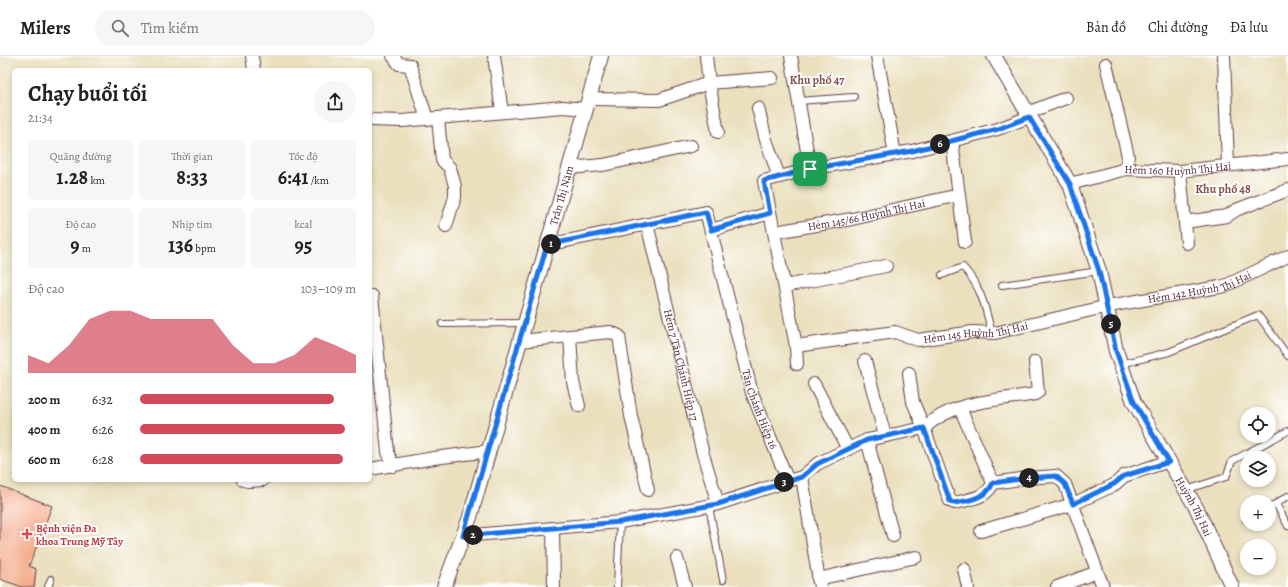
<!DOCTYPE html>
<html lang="vi">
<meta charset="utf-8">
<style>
:root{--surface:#fff;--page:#f6f6f6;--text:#202124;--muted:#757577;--line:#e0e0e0;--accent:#d1495b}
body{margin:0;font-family:Alegreya,serif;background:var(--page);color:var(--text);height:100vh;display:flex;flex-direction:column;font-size:15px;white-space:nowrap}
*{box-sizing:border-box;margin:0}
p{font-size:13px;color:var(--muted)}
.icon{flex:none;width:22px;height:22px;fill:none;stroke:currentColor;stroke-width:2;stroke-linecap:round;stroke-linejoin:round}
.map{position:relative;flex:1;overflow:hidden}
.details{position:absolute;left:12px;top:12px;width:360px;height:414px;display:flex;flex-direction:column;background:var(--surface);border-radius:6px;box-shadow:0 2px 6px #0003}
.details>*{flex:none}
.controls{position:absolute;left:1240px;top:351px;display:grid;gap:8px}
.controls a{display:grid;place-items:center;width:36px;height:36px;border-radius:50%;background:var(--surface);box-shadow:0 2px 6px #0003;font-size:20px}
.pin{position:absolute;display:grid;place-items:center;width:34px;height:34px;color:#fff;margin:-17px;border-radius:8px;box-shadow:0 2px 6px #0006}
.km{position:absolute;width:20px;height:20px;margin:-10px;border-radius:50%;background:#222;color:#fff;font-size:11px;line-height:20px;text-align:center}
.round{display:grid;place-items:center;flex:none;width:42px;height:42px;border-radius:21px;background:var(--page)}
.overview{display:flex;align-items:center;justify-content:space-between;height:68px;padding:0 16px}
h1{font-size:22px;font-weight:600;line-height:30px}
.figures{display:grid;grid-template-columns:repeat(3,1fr);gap:6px;height:68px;padding:4px 16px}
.figures div{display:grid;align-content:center;border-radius:6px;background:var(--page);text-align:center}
.figures b{font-size:20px;font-weight:600}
.figures small{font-size:11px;font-weight:400}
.figures p{font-size:11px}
.chart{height:112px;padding:8px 16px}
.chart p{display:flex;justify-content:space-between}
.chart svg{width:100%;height:72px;margin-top:4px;fill:var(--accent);opacity:.7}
ul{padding:0 16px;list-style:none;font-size:13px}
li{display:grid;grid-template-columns:64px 48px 1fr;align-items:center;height:30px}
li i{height:10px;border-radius:5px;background:var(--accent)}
header{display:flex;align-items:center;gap:24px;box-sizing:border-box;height:56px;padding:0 20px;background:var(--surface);border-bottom:1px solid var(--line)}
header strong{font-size:19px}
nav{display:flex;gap:22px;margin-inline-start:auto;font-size:14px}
.search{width:280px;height:36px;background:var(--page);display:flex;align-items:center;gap:10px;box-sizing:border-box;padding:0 14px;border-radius:22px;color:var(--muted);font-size:15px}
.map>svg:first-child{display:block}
.building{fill:#f5ad8d}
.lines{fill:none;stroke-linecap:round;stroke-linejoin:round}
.service-casing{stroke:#623c41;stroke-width:8}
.minor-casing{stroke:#623c41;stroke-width:14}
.tertiary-casing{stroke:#623c41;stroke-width:16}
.service{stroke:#fff;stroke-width:6}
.minor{stroke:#fff;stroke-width:12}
.tertiary{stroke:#fff;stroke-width:14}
.route-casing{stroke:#fff;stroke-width:8}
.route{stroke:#1a73e8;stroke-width:5}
.health-dot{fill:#e0444e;stroke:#fff;stroke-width:1.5}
.labels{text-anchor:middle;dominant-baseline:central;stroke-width:4;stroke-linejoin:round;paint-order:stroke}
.street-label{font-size:11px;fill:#4a1f2b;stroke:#fff}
.health-label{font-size:11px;font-weight:bold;fill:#be3a42;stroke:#fff;text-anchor:start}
.neighbourhood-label{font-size:12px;font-weight:bold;fill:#86514d;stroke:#fff}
</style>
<header>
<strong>Milers</strong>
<div class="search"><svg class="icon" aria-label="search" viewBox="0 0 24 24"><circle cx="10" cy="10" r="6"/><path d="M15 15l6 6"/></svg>Tìm kiếm</div>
<nav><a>Bản đồ</a><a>Chỉ đường</a><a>Đã lưu</a></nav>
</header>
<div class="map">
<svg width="1288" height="531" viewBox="0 0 1288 531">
<rect width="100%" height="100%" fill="#fff"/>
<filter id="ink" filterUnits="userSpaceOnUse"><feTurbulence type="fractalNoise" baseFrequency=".025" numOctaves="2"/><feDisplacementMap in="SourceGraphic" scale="8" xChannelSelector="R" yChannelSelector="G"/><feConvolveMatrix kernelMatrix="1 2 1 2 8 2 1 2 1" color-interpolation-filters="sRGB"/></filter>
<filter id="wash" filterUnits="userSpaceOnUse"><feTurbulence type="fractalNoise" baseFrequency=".012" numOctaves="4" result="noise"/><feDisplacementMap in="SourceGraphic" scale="16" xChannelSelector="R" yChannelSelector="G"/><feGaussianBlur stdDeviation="0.9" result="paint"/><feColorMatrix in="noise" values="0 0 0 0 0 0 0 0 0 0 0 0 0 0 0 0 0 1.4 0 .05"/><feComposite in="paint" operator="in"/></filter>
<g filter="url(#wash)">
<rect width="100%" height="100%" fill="#eae0bd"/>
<g id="blocks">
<path class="building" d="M0 430 52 450 29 510 36 513 34 531H22L0 523Z"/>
</g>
</g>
<g filter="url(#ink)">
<use href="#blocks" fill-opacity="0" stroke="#623c41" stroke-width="1"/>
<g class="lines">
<defs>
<path id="service" d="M798 45 854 41
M942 219 963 211C983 234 984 249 992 277
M1002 229 1099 215
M442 268 525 267
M1121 308 1169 296 1258 259 1288 300
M1186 434 1226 421 1232 405 1288 375
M1276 448 1288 470
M709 450 723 524
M1269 452 1288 440
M1246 464 1247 463
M48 531 51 523
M617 531 620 466"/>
<g id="minor">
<path d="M252 0 254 14"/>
<path d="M393 0 399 8 410 9 427 63"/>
<path d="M494 0 502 56"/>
<path d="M791 0 810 113"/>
<path d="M877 0 895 98"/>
<path d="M1224 0 1228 109"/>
<path d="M1106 8 1128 100 1126 113"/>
<path d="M589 43 659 44 709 27 706 0"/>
<path d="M758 52 766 84 779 121"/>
<path d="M1027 57 1066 42"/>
<path id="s1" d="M1029 61 998 73 912 95 810 113 764 125 796 290 895 276 918 284 973 276 995 277 1108 250 1225 230 1288 200"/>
<path d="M438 62 442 104 450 112 455 130V141L446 170"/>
<path d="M370 64 402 65 563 51 586 53"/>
<path d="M718 76 709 27 772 22"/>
<path d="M952 85 965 186"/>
<path d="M569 112 603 109 691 90"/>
<path d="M1180 115 1187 187"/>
<path id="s2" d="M1070 128 1126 113 1180 115 1288 103"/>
<path d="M1185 166 1227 160 1236 154 1288 134"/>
<path id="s3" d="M647 168 703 398 718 448"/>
<path d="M711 174 770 157"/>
<path id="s4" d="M775 176 852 163 959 139"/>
<path id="s5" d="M547 189 706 156 752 337 788 425 802 421 820 531"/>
<path d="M785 230 886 210"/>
<path d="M372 240 388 396 393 410"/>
<path d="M570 280 573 326 579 350"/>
<path d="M520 285 610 276 619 280 631 360 648 434"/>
<path d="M796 290 797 308"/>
<path d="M865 305 885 380"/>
<path d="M909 317 913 346 924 372C954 344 997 345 1035 338L1038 336 1035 306"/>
<path d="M814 328 848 393"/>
<path d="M960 352 993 427 1027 422 1056 420 1065 428 1103 531"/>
<path d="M867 384 893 480"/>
<path d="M370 413 434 402 489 395"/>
<path d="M802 421 817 408 867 384 924 372 950 445 955 447C970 443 987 442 993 427"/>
<path d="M243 424 248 425 263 424"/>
<path d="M553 472 554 531"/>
<path d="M981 475 1073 448 1114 429 1124 420 1169 405"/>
<path d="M463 480 620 466 718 448 788 425"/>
<path d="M677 502 685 531"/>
<path d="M964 513 968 531"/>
<path d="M818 523 916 501"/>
<path d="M1057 531 1097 516"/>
</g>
<g id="tertiary">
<path id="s6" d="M994 0 1070 128 1099 215 1116 295 1134 346 1197 453 1232 531"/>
<path id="s7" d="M444 531 470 461 601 0"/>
</g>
</defs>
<use href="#service" class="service-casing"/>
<use href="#minor" class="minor-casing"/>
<use href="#tertiary" class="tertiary-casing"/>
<use href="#service" class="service"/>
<use href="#minor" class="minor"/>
<use href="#tertiary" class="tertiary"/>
</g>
</g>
<g class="lines" filter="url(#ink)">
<defs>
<path id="route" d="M1029 61 1070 128 1099 215 1116 295 1134 346 1169 406 1124 420 1114 428 1073 448 1065 428 1056 420 1027 422 993 427C987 442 968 445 953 447L950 445 924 372 867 384 817 408 802 421 718 448 620 466 463 480 547 189 706 156 711 174 770 157 764 125 810 113 912 95 998 73Z"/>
</defs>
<use href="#route" class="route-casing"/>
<use href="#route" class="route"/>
</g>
<path class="health-dot" d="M25 472h4v4h4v4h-4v4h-4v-4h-4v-4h4z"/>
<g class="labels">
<g class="street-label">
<text stroke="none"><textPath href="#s2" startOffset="110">Hẻm 160 Huỳnh Thị Hai</textPath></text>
<text stroke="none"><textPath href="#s7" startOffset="409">Trần Thị Năm</textPath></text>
<text stroke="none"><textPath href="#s4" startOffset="93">Hẻm 145/66 Huỳnh Thị Hai</textPath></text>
<text stroke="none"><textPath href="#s1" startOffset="853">Hẻm 142 Huỳnh Thị Hai</textPath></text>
<text stroke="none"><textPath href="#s1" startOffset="624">Hẻm 145 Huỳnh Thị Hai</textPath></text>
<text stroke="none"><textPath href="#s3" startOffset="145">Hẻm 7 Tân Chánh Hiệp 17</textPath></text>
<text stroke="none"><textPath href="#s5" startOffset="367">Tân Chánh Hiệp 16</textPath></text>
<text stroke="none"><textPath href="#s6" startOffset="497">Huỳnh Thị Hai</textPath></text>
</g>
<g class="health-label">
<text x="36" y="472">Bệnh viện Đa<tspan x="36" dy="13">khoa Trung Mỹ Tây</tspan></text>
</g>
<g class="neighbourhood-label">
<text x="817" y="24">Khu phố 47</text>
<text x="1223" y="133">Khu phố 48</text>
</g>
</g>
</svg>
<div class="controls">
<a><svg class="icon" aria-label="locate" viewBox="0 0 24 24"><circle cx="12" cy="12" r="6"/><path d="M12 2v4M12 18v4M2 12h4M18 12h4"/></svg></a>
<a><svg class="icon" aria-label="layers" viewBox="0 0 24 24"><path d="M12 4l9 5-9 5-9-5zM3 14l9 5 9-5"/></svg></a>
<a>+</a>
<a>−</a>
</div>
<div class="pin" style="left:810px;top:113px;background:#1e9e55"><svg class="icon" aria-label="arrive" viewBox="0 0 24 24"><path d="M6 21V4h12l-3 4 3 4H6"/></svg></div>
<b class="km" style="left:551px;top:188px">1</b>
<b class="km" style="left:473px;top:479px">2</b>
<b class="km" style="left:784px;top:426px">3</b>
<b class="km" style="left:1029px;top:422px">4</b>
<b class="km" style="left:1111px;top:268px">5</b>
<b class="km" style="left:940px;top:88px">6</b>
<section class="details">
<div class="overview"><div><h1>Chạy buổi tối</h1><p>21:34</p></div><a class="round"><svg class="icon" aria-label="share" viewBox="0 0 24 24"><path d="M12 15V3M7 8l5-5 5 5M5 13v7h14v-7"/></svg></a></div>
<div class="figures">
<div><p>Quãng đường</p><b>1.28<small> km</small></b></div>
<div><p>Thời gian</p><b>8:33</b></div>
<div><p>Tốc độ</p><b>6:41<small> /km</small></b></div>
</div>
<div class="figures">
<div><p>Độ cao</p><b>9<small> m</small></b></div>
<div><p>Nhịp tim</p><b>136<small> bpm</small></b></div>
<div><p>kcal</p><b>95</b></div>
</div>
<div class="chart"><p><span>Độ cao</span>103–109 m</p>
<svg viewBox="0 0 160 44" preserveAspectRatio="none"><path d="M0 44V33L10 38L20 27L30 11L40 6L50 6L60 11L70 11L80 11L90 11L100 27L110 38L120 38L130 33L140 22L150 27L160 33V44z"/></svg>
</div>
<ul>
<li><b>200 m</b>6:32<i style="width:90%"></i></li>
<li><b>400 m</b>6:26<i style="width:95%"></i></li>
<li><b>600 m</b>6:28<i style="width:94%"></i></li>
</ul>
</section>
</div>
